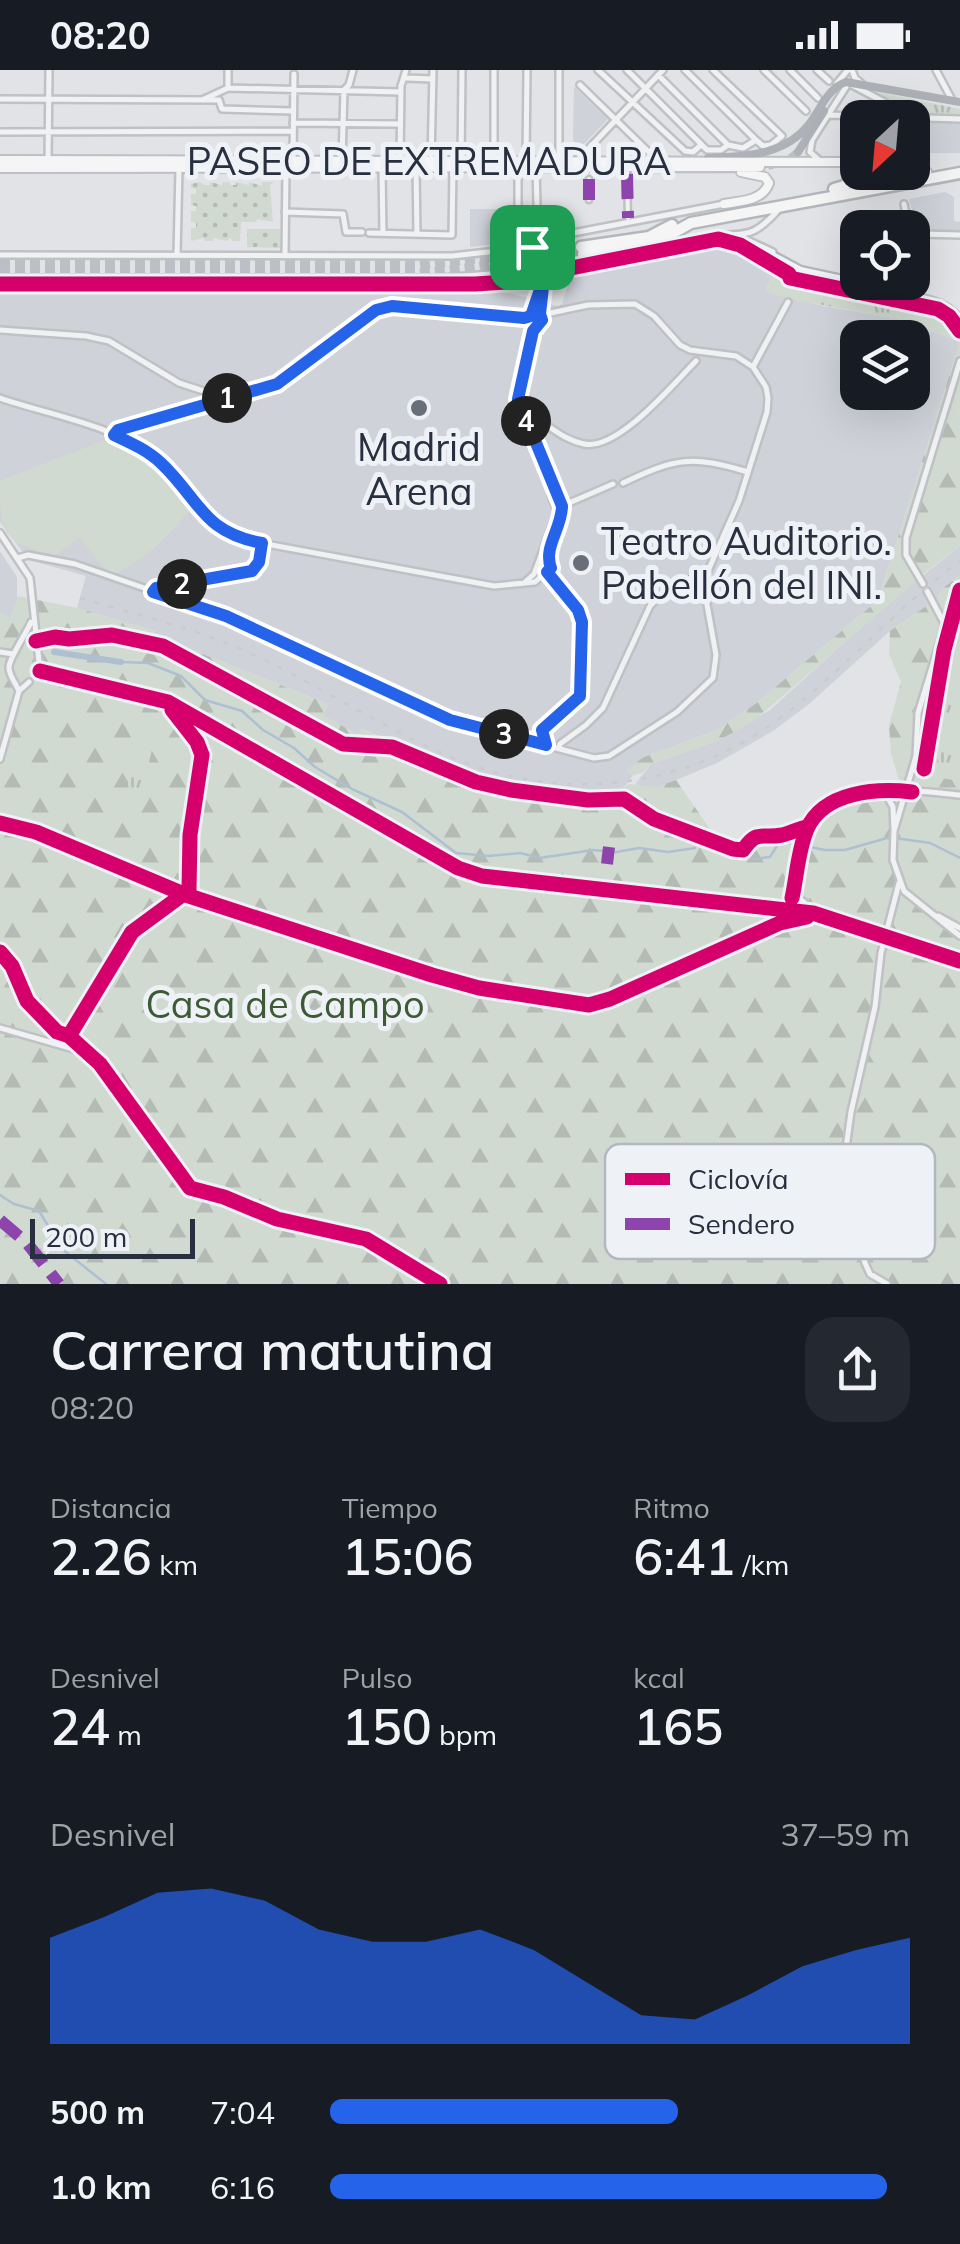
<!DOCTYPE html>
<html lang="es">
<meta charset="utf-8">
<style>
:root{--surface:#171b24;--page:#242831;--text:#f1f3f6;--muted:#9ea1a6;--accent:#2563eb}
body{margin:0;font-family:Mulish,sans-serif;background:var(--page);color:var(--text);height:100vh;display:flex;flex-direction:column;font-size:38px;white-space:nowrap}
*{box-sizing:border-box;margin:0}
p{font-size:32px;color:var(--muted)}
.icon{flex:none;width:55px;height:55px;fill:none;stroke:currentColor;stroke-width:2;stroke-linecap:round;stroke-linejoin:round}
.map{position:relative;height:1214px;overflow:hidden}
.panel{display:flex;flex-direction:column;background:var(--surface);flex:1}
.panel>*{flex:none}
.needle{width:65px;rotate:206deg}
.buttons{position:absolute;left:840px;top:30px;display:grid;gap:20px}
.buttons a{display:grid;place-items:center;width:90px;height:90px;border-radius:20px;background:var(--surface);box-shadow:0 10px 40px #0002;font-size:50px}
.scale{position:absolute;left:30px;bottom:25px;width:165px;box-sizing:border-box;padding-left:10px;border:5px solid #28303f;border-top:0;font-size:28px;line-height:35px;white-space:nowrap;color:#28303f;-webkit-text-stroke:8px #eef1f6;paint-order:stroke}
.pin{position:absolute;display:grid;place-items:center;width:85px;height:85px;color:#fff;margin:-42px;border-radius:20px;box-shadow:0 5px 15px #0006}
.km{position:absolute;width:50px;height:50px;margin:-25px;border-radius:50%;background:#222;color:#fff;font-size:28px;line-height:50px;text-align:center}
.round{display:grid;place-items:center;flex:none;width:105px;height:105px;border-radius:30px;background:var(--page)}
.headline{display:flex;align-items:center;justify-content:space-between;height:170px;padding:0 50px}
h1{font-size:55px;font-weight:600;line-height:75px}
.figures{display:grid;grid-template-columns:repeat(3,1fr);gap:15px;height:170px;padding:10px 50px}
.figures div{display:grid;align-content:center}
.figures b{font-size:50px;font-weight:600}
.figures small{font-size:28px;font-weight:400}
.figures p{font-size:28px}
.chart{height:280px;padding:20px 50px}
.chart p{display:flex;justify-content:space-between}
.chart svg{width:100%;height:180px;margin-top:10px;fill:var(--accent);opacity:.7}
ul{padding:0 50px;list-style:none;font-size:32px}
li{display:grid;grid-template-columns:160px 120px 1fr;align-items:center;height:75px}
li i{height:25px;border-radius:12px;background:var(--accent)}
.status{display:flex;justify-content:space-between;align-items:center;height:70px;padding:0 50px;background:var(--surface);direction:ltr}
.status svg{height:28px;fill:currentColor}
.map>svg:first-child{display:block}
.built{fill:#cfd2d9;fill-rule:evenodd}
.grass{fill:#d1dad1}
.forest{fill:url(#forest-firs)}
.park{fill:url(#park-tufts)}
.garden{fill:url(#garden-dots)}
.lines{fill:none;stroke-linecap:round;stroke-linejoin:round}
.stream{stroke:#afbfd2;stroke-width:2.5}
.canal{stroke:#afbfd2;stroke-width:6}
.secondary-tunnel{stroke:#bcbfc5;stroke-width:8;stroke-dasharray:8 4;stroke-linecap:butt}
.motorway-tunnel{stroke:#bcbfc5;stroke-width:10;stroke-dasharray:10 5;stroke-linecap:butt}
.pedestrian-casing{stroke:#bfc1c4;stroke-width:9}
.minor-casing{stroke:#bfc1c4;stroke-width:10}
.primary-casing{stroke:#bdc0c4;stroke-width:12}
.motorway-casing{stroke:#b3b6bb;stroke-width:15}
.pedestrian{stroke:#f0f1f2;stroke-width:4}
.minor{stroke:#f0f1f2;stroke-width:5}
.secondary{stroke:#aeb1b7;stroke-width:8}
.primary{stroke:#f5f5f6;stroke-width:8}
.motorway{stroke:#f5f5f6;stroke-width:10}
.rail{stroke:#c9cbce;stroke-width:2.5;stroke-dasharray:5 10;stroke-linecap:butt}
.quiet{stroke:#8e44ad;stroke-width:12;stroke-dasharray:25 12;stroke-linecap:butt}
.cycleway-casing{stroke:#eef1f6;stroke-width:21}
.cycleway{stroke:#d6006c;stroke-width:15}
.route-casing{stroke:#fff;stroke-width:20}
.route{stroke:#2563eb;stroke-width:12}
.poi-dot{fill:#696f79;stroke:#eef1f6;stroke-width:4}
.labels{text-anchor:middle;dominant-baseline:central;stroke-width:10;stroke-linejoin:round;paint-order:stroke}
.street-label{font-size:38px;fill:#28303f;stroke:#eef1f6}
.poi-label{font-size:38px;fill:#28303f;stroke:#eef1f6}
.park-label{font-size:38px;fill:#3c5b35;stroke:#eef1f6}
.key{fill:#eef1f6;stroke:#b3b7bf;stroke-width:2.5}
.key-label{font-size:28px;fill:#28303f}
</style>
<div class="status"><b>08:20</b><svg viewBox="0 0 49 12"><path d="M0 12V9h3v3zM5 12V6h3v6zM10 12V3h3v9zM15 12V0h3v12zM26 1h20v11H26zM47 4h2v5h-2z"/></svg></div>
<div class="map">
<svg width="960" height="1214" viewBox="0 0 960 1214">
<defs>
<pattern id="forest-firs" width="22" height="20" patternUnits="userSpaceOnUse" patternTransform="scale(2.5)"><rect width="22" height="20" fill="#d1dad1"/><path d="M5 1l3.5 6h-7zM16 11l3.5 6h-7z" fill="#b3bbb4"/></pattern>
<pattern id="park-tufts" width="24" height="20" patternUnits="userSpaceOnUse" patternTransform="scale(2.5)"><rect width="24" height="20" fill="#d1dad1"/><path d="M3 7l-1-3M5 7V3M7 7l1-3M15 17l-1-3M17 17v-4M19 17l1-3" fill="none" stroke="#b3bbb4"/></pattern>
<pattern id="garden-dots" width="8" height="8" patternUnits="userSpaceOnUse" patternTransform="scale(2.5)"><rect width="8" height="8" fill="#d1dad1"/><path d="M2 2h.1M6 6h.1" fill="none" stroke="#b3bbb4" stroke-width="1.8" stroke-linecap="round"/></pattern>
</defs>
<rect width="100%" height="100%" fill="#e1e3e6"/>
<path class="built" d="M574 17 608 49 581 77 573 71Z
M915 53H960V83H915Z
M945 122 954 127V151L960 152V161L928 160 915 152 909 129Z
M470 139H502V173L470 177Z
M713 170 738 178 775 200 766 220 823 236 895 248 959 271V275L878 530 758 632 717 660 644 687 627 701 633 705 620 723H556L512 717 465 704 362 659 358 664 323 646 328 634 155 565V561L77 538 86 506 29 490 0 452V216L473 219 501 216 504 222 558 236 562 234 572 203 602 196V192ZM858 268H912V322H858Z
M960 476V505L943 518 937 529 890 561 809 634 773 661 717 693 676 710 658 717H637L636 713 651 694 719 670 770 640 883 537Z
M0 481 17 507V532L10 549 0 542Z"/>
<path class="grass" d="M102 371C144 385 165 405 190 440 168 467 148 487 116 503L105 499 79 467 57 485C1 473 0 464 0 411Z"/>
<path class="forest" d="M958 263H960V476L923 504 926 512 919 516 915 512 754 651 719 670 651 694 642 703 633 705 626 700 644 687 717 660 758 632 878 530 959 275Z
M960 505V528L935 706 960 711V1214H0V542L10 548 18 526 77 538 156 561 155 565 328 634 323 646 358 664 361 659C452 700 517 726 619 723L629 714 657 717 676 710 719 772 742 779 755 763H785C817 727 853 716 900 713L891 684 889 655 901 612 889 584 890 561 928 535 924 523 929 520 937 529 943 518Z"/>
<path class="park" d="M866 20 960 39V46L895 41 889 32Z
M775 200 788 206V210L939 241 947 246 955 263H958L959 271 895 248 789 229 766 221Z
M960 528V711L935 707Z
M138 672 153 676 142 719 148 725 125 751 113 741 124 729Z"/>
<path class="garden" d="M200 112 204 115H210V112L222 115 223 112H229L230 115H236V112L249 115V112L262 116V112H274L270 115 273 152 257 149 256 152H241L240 171H232L231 168 226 171 214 168 213 171H205L204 168 191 171V158H196V153L191 152V141H196V136L191 135V124H196V119L191 118V114Z
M247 159H280V178L247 177Z"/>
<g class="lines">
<path class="stream" d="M121 592 148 593 181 606 205 630 242 641 263 660 294 678 315 697 352 719 402 742 456 783 489 786 520 783 540 788 593 780 616 782 639 778 668 782 695 778
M702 775H716L726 783
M753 789 770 787 780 771 825 780H845L887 768 902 769 930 773 960 788
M0 1125 14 1134 39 1141 62 1179 106 1214"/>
<path class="canal" d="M54 582 121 592"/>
<path class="secondary-tunnel" d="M768 96 787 91 798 82"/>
<path class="motorway-tunnel" d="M0 195H418L581 177
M0 202 418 204 583 184
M420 210C474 211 529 207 582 198 631 189 711 156 757 179"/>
<defs>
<path id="pedestrian" d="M627 104 628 148
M589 130V109"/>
<path id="minor" d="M494 0V92
M598 0 685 81 693 82 701 75
M627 0 707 80H721L728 75 743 78 756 70 763 76 771 75 782 66 713 0
M685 0 756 70
M764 0 806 41
M790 0 818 28
M817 0 829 11
M852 0 855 8 861 13
M936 0 951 28
M658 5 728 75
M406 8 432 9
M837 13 848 0
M580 15 657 90
M852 15 886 33 892 46
M228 18V0
M0 29 219 30 222 39 293 41
M202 30 228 18 401 22
M828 45 960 49
M293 53 400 54
M0 62 293 61
M342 90 344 20 349 15 353 0
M400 90 401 16 406 0
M48 91 49 0
M559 91V0
M820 91 810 82 812 70 846 17
M431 92 433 0
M461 92 462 0
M526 92 527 0
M576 92 663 0
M416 97 417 164
M382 98 383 163
M536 98 538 173
M904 134 909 158
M285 142 343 144 346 162H362
M911 158 917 159 920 164 912 171
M369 163 452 165 453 95
M920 164 960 165
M743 168 773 182
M545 171 573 163 724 134
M529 186a15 15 0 1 1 30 0a15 15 0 1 1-30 0Z
M518 178V96
M652 178C670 174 689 169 708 167 746 162 751 171 780 138
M0 185 452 186 532 177
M177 185 179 98
M285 186 286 98 293 92 294 4
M551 200 641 180
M0 208H443L538 200
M897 222C919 228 948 229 960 250
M530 248a6 6 0 1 1 12 0a6 6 0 1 1-12 0Z
M534 243 542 215
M540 244 547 201
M533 253 518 329 562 442 543 494
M0 260 86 266 109 271 179 313 225 328
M753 297 788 232
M0 328C46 344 113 355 151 385 183 409 199 455 239 469L494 516 535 512 545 503
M522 342C544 349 559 369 584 374 618 381 673 314 696 291
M113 365 118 360 277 314 376 240 392 237 495 244 531 252
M623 413C676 388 691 385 748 402
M562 436 613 414
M0 463 30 508 40 601
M18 488 28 485 75 494 225 546 450 650 594 688 609 686 677 642 713 608 716 585 703 512 739 431 767 342 768 328 766 317 753 297 736 286 690 280 680 275 654 246 635 234 588 235 541 245
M544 493 551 497 547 503 542 500Z
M524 513 534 504 557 442 551 425 553 419
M923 514 906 485V468L960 291
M927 521 945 555 918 643 916 686 894 761 893 790 904 821 960 866
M153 522 156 518 252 501 259 492 262 473
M0 582 13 584
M40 601 168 632 458 798 482 806 813 843 960 891
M19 621C16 614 9 605 9 598 8 590 27 562 31 552
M531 670 576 632 581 618 582 552 578 540 547 503
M559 679 560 674 586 655 603 638 650 536 670 515
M0 689 19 621 29 612
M884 721 893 737 894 760
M0 753 36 762 186 825 432 905 479 918 589 935 610 929 780 853 805 847 829 851
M777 839C785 830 793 824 804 832L806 842
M789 840C795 814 796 781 808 756 831 708 917 721 960 725
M938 846 960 858
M0 882 12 896 27 931 57 962 69 966 100 994 190 1118 224 1127 277 1149 366 1169 440 1214
M0 958 84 982
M69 966 132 862 189 820 190 765 202 685 197 672 168 636V632
M887 1214 870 1204 865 1193 842 1107 851 1042 875 937 881 883 899 813"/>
<path id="primary" d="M0 90 858 92
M912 94 927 102
M0 98 760 97
M724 134C741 131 763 131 769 113L765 107 741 102"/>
<path id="motorway" d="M881 102 915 104
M834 119 844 116 860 102
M581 177 649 167 672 155
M757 179 800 202 898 223
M583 184 653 174 691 153 960 103"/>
</defs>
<use href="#pedestrian" class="pedestrian-casing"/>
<use href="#minor" class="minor-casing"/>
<use href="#primary" class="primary-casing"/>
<use href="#motorway" class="motorway-casing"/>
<use href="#pedestrian" class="pedestrian"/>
<use href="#minor" class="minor"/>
<path class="secondary" d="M798 82 824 41
M708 88C746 86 785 86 810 53 821 38 828 18 846 12L960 32"/>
<use href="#primary" class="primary"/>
<use href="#motorway" class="motorway"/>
<path class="rail" d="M80 528C137 545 198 559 252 584 323 617 389 663 461 691 556 729 665 720 752 667 830 619 887 544 960 491"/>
<path class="quiet" d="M627 104 628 148
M589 130V109
M688 512 705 505
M607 794 609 777
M0 1150 27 1173 59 1214"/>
<defs>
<path id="cycleway" d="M0 214H475L552 209 566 199 718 169 740 175 789 204 790 208 938 239 949 246 960 261
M36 571 55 567 69 569 112 565 163 576 343 674 392 677 476 712 511 720 588 730 624 729 654 749 733 779 743 780C758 759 760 769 782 765 791 763 799 758 808 757
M40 601 168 632 458 798 482 806 813 843 960 891
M924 699 944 580 960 520
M0 753 36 762 186 825 432 905 479 918 589 935 610 929 780 853 807 847
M792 828C797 805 798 780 807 759 824 721 877 718 912 722
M0 882 12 896 27 931 57 962 69 966 100 994 190 1118 224 1127 277 1149 366 1169 440 1214
M69 966 132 862 189 820 190 765 202 685 197 672 172 640"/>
</defs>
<use href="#cycleway" class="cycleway-casing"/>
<use href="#cycleway" class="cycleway"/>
</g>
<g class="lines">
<defs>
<path id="route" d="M532 177 529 190 544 208 531 246 524 248 392 236 376 240 277 314 118 360 114 365C131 373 147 380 161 393 200 430 202 462 262 473L259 492 252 501 156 518 153 522 226 546 450 650 546 675 542 660 580 626 582 552 578 540 547 502 551 498C543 477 562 458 562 436L518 329 533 261 542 250 540 244 544 208 559 188C558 173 544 167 532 177"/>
</defs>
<use href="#route" class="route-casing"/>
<use href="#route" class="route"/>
</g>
<g class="poi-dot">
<circle cx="419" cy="338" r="10"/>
<circle cx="581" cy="493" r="10"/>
</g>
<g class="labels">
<g class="street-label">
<text x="429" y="91">PASEO DE EXTREMADURA</text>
</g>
<g class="poi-label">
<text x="419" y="377">Madrid<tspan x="419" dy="44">Arena</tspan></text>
<text x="601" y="471" text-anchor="start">Teatro Auditorio.<tspan x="601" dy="44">Pabellón del INI.</tspan></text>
</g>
<g class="park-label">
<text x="285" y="934">Casa de Campo</text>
</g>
</g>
<rect x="605" y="1074" width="330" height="115" rx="15" class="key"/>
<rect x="625" y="1103" width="45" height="12" fill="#d6006c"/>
<rect x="625" y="1148" width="45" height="12" fill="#8e44ad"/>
<g class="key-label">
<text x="688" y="1119">Ciclovía</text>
<text x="688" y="1164">Sendero</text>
</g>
</svg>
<div class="buttons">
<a><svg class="needle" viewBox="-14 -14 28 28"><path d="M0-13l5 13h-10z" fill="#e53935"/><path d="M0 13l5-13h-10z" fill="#9ea1a6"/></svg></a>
<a><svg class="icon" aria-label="locate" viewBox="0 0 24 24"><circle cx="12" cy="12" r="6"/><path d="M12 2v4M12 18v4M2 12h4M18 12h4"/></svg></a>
<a><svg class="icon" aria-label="layers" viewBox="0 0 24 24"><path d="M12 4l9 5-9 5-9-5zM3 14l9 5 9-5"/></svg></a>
</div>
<div class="scale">200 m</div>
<div class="pin" style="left:532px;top:177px;background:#1e9e55"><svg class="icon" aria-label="arrive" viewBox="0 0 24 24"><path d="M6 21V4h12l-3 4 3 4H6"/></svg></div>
<b class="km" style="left:227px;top:328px">1</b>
<b class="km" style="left:182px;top:514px">2</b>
<b class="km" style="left:504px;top:664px">3</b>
<b class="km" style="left:526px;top:351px">4</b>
</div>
<section class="panel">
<div class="headline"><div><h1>Carrera matutina</h1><p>08:20</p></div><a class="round"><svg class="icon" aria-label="share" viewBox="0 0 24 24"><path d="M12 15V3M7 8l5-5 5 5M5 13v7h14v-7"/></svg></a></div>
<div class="figures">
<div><p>Distancia</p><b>2.26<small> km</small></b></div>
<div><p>Tiempo</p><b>15:06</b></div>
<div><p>Ritmo</p><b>6:41<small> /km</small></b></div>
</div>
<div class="figures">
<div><p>Desnivel</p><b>24<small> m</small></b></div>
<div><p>Pulso</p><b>150<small> bpm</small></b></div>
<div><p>kcal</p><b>165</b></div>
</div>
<div class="chart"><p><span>Desnivel</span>37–59 m</p>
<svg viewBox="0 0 160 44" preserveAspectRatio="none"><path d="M0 44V18L10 13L20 7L30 6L40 9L50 16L60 19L70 19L80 16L90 21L100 29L110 37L120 38L130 32L140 25L150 21L160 18V44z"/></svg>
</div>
<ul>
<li><b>500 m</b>7:04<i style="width:60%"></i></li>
<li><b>1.0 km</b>6:16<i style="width:96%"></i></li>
</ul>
</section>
